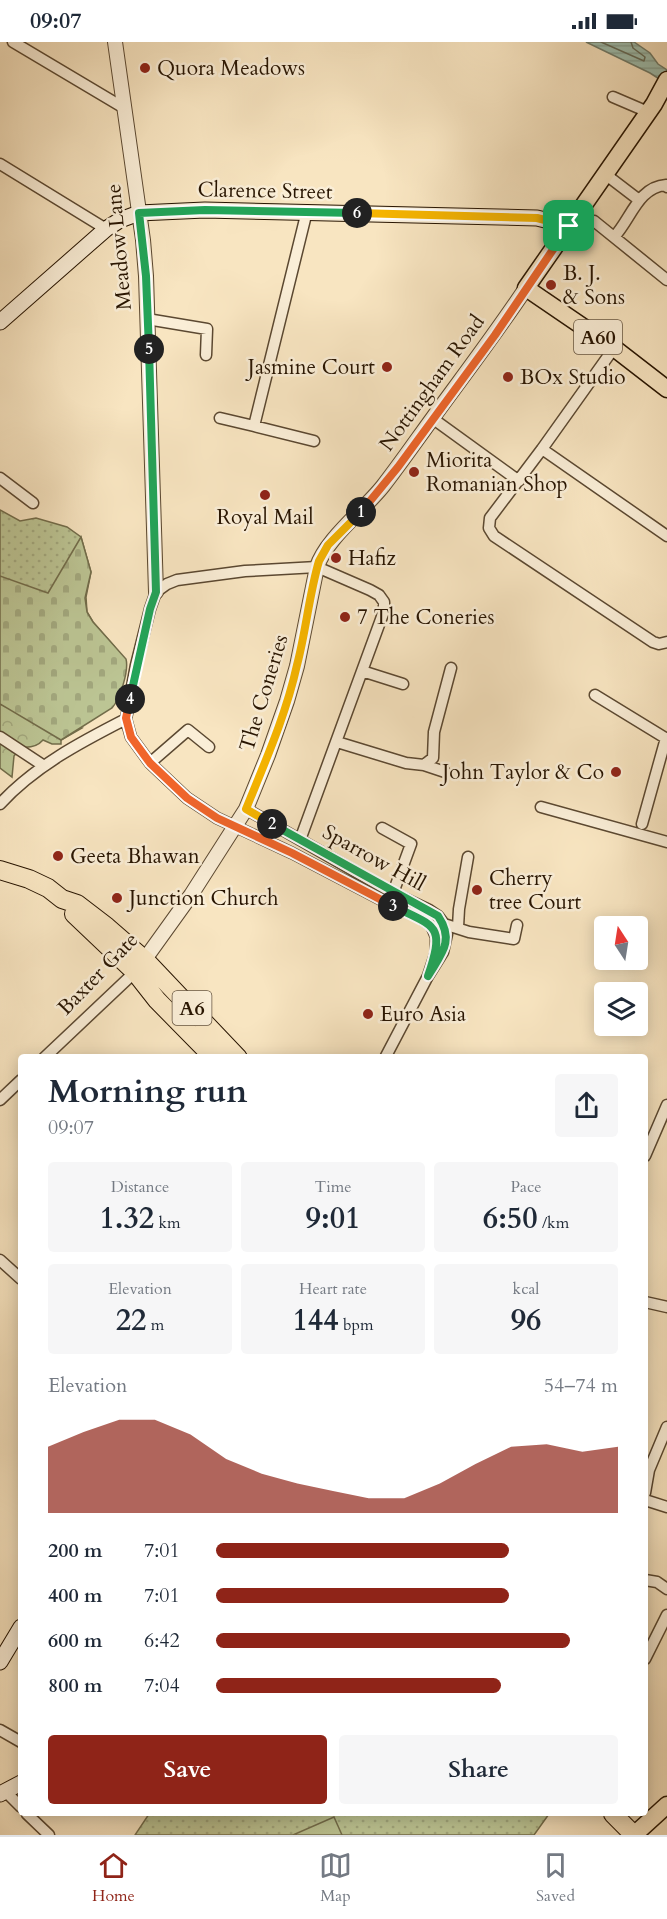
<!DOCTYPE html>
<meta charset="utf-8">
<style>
:root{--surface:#fff;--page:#f6f6f7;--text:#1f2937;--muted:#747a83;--line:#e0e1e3;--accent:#8f2418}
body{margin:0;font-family:Cardo,serif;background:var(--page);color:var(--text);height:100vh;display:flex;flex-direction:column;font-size:22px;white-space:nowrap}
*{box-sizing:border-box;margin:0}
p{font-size:20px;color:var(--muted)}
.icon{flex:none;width:33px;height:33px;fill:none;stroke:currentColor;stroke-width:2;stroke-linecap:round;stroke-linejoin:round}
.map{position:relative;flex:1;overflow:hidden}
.panel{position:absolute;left:18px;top:1012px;width:630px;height:762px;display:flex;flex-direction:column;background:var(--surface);border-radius:6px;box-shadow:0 3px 15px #0003}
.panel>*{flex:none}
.needle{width:39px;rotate:348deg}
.tools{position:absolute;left:594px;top:874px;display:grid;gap:12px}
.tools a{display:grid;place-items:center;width:54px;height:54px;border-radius:6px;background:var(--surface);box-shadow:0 3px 15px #0003;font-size:30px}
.pin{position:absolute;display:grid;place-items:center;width:51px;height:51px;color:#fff;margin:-26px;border-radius:12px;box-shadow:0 3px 9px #0006}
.km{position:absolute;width:30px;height:30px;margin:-15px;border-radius:50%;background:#222;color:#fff;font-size:16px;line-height:30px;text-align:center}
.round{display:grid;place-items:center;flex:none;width:63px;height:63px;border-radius:6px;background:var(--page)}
.head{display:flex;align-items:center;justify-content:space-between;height:102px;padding:0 30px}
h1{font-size:33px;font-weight:800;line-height:45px}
.metrics{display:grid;grid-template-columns:repeat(3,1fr);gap:9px;height:102px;padding:6px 30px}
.metrics div{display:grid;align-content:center;border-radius:6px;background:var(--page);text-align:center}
.metrics b{font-size:30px;font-weight:800}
.metrics small{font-size:16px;font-weight:400}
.metrics p{font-size:16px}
.chart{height:168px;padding:12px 30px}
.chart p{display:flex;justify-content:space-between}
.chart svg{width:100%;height:108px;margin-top:6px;fill:var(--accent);opacity:.7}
.cta{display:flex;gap:12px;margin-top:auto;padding:12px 30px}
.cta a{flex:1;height:69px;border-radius:6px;background:var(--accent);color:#fff;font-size:24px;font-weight:800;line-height:69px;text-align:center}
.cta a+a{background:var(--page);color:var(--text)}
ul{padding:0 30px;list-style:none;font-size:20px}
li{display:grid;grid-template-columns:96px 72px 1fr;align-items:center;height:45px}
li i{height:15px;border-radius:8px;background:var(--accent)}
.status{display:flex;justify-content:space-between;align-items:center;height:42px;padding:0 30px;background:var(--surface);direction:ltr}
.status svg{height:16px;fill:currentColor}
.dock{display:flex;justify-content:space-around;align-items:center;height:84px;border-top:2px solid var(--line);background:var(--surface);font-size:16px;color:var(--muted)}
.dock a{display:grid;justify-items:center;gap:3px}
.dock .active{color:var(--accent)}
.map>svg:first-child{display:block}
.green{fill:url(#green-dots);stroke:#726c4a;stroke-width:1.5}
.forest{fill:url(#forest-crowns);stroke:#726c4a;stroke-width:1.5}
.cemetery{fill:url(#cemetery-stones);stroke:#726c4a;stroke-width:1.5}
.pitch{fill:#bcc594;stroke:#726c4a;stroke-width:1.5}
.water{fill:url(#water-rules);stroke:#6e7b6a;stroke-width:1.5}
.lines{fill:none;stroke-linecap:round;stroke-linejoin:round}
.shore{stroke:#626a58;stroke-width:1.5}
.minor-casing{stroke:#5b4831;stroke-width:13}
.tertiary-casing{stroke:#5b4831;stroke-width:16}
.secondary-casing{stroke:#271401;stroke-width:17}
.primary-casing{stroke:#271401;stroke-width:19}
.trunk-casing{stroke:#271401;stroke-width:20}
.minor{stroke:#faeed7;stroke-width:10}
.tertiary{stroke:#faeed7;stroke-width:14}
.secondary{stroke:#faeed7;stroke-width:15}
.primary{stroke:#f8e5c1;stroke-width:16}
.trunk{stroke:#f8e5c1;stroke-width:18}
.split-1-casing{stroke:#fff;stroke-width:12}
.split-2-casing{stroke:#fff;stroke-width:12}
.split-3-casing{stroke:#fff;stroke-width:12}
.split-4-casing{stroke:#fff;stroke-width:12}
.split-5-casing{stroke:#fff;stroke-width:12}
.split-6-casing{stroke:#fff;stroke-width:12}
.split-7-casing{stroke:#fff;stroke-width:12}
.split-1{stroke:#f0652b;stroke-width:8}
.split-2{stroke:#f5b400;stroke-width:8}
.split-3{stroke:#22a559;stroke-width:8}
.split-4{stroke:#f0652b;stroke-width:8}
.split-5{stroke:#22a559;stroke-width:8}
.split-6{stroke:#22a559;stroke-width:8}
.split-7{stroke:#f5b400;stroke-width:8}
.poi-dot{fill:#8f2418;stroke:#faeed7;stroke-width:2}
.labels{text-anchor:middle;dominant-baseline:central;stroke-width:5;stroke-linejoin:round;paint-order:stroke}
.shield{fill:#faeed7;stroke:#665541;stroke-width:1.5}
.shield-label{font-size:20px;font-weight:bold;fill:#271401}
.poi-label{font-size:21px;fill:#271401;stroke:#faeed7;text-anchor:start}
.street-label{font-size:21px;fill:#271401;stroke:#faeed7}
</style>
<div class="status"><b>09:07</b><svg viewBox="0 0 49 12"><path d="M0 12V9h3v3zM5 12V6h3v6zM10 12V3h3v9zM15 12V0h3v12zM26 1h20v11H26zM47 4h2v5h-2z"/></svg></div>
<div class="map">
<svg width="667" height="1793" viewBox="0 0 667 1793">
<defs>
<pattern id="green-dots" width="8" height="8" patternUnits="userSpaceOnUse" patternTransform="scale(1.5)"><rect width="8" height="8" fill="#bcc594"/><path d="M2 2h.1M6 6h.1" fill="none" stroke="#a2a87e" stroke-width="1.8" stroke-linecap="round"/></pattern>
<pattern id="forest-crowns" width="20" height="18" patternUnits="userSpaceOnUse" patternTransform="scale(1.5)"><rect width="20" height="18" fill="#bcc594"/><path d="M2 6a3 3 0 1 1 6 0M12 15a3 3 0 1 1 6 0" fill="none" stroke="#a2a87e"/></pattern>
<pattern id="cemetery-stones" width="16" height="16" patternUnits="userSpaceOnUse" patternTransform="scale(1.5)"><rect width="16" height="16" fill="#bcc594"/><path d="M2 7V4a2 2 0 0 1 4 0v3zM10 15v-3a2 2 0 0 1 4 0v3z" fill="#a2a87e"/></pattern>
<pattern id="water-rules" width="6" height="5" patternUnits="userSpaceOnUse" patternTransform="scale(1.5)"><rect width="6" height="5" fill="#9dbfb0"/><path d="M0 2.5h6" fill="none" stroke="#87a396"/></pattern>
</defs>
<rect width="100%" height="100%" fill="#f8e5c1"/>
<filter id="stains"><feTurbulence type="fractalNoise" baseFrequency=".00333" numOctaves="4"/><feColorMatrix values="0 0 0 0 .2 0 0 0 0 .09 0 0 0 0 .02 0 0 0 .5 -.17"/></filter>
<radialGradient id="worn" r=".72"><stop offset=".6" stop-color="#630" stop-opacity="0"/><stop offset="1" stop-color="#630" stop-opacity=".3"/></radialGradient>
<path class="green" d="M0 468 20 479 36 476 67 485 81 495 91 530 86 555 87 570 93 580 114 604 0 599Z
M149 1772H549L534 1793H135Z"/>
<path class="forest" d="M0 662 6 665 82 686 61 698V702H52L43 698C37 705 30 706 21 705L14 714 12 735 0 726Z"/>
<path class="cemetery" d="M81 495 91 530 85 556 87 570 93 580 126 617C129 629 120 657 112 666L61 698 0 662V534L48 551Z"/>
<path class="pitch" d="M334 1775 342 1793H293Z"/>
<path class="water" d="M586 0H634L650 11 658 22 667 28V42L650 31Z"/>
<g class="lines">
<path class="shore" d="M601 0 644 19 645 15 633 6 631 0"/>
<defs>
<path id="minor" d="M13 0 124 66
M613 55 648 70
M0 122 106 187
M605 132 639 158
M594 179 667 238
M614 195C631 177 638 145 666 143L667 145
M147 277 207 287 206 313
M614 306 542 407 490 476 489 486 494 494 653 600 659 602 667 600
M220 376 254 384 307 169
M432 376 519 439
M254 384 314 399
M542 407 667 494
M0 436 33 461
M362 629 403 642
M595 653 667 697
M0 695 44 724
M337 700 406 721 424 723 433 716 434 690 451 626
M150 721 188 688 209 705
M424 723 445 730
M0 762C35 724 81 700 126 677
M541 765 667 800
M246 767 393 851 429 868 438 874 444 882 447 892 443 910 428 934 385 1016
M642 782 666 696
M382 786 411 802 393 851
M300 798 380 580 384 569V560L379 553 370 548 317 525 245 529 177 538 167 542 156 550 150 567 136 623 126 677 131 695 150 721 187 756 217 776 292 811 397 866 416 873 431 883 436 895V910L428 934
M444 882 469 890 514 897 517 883
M458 885 459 867 468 815
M44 1016 135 930
M0 1058 21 1038
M645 1114 667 1063
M0 1218 21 1237
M645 1260 667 1265
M645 1451 649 1428 667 1385
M645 1458 667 1465
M645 1538 657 1540 667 1547
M645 1617 667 1573
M0 1688 21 1700
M5 1749 21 1765
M27 1772 49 1793"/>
<path id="tertiary" d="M115 0 143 198 146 234 156 550
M140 924 191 853 246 767 268 713 287 659 297 624 317 525C325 498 364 468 383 444 400 422 416 399 432 377 464 333 496 291 526 246"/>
<path id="secondary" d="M0 280 106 187 120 178 139 171 205 168 537 176 569 184
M0 1620 21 1585
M0 1752 21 1741"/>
<path id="primary" d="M667 38 654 62 526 246 614 306 667 347
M634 1793 667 1763"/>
<path id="trunk" d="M0 828 29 837 48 846 62 857 77 862 107 885 145 918 238 1016
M74 872 135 930 157 958 214 1016
M613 1772 634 1793"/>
</defs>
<use href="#minor" class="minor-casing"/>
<use href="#tertiary" class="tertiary-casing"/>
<use href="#secondary" class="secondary-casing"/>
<use href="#primary" class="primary-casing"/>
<use href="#trunk" class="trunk-casing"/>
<use href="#minor" class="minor"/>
<use href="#tertiary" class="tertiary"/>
<use href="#secondary" class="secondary"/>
<use href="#primary" class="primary"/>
<use href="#trunk" class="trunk"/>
</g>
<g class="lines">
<defs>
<path id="split-1" d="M361 470 398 425 495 293 569 184"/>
<path id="split-2" d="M272 782 246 767C265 720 286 673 297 623 306 589 309 553 319 519L328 503 361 470"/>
<path id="split-3" d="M272 782 438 874C455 899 441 912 428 934 446 882 435 885 393 864"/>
<path id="split-4" d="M130 657 126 676 131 695 150 721 187 756 217 776 292 811 393 864"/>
<path id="split-5" d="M130 657 150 567 156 550 149 307"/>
<path id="split-6" d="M149 307 146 234 139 171 205 168 357 171"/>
<path id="split-7" d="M357 171 537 176 569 184"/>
</defs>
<use href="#split-1" class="split-1-casing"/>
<use href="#split-2" class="split-2-casing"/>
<use href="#split-3" class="split-3-casing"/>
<use href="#split-4" class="split-4-casing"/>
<use href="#split-5" class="split-5-casing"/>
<use href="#split-6" class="split-6-casing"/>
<use href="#split-7" class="split-7-casing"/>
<use href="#split-1" class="split-1"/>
<use href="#split-2" class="split-2"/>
<use href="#split-3" class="split-3"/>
<use href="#split-4" class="split-4"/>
<use href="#split-5" class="split-5"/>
<use href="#split-6" class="split-6"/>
<use href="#split-7" class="split-7"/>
</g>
<g class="poi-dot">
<circle cx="145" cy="26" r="6"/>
<circle cx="551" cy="243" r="6"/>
<circle cx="387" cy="325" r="6"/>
<circle cx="508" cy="335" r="6"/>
<circle cx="414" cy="430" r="6"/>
<circle cx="265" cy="453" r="6"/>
<circle cx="336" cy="516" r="6"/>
<circle cx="345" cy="575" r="6"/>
<circle cx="616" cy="730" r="6"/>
<circle cx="58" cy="814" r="6"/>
<circle cx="477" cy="848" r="6"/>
<circle cx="117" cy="856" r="6"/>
<circle cx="368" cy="972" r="6"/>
</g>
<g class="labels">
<g class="shield">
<rect x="574" y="278" width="48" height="34" rx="4.5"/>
<rect x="172.5" y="949" width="39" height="34" rx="4.5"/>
</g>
<g class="shield-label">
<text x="598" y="295">A60</text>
<text x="192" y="966">A6</text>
</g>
<g class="poi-label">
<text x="157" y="26">Quora Meadows</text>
<text x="563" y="231">B. J.<tspan x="563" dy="24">&amp; Sons</tspan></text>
<text x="375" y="325" text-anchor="end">Jasmine Court</text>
<text x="520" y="335">BOx Studio</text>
<text x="426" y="418">Miorita<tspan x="426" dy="24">Romanian Shop</tspan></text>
<text x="265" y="475" text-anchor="middle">Royal Mail</text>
<text x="348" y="516">Hafiz</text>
<text x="357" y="575">7 The Coneries</text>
<text x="604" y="730" text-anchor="end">John Taylor &amp; Co</text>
<text x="70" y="814">Geeta Bhawan</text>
<text x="489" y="836">Cherry<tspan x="489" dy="24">tree Court</tspan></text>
<text x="129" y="856">Junction Church</text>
<text x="380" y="972">Euro Asia</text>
</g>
<g class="street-label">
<text transform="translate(265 149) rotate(1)">Clarence Street</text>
<text transform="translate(119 205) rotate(-95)">Meadow Lane</text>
<text transform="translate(432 341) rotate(-54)">Nottingham Road</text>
<text transform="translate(264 651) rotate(-73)">The Coneries</text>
<text transform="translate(374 816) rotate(29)">Sparrow Hill</text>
<text transform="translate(98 932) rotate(-46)">Baxter Gate</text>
</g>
</g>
<rect width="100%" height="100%" filter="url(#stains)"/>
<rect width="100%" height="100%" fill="url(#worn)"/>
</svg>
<div class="tools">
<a><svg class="needle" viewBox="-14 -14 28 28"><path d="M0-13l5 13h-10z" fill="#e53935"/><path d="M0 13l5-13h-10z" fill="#747a83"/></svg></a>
<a><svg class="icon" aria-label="layers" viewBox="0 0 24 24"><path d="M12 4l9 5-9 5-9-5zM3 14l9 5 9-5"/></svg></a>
</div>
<div class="pin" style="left:569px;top:184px;background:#1e9e55"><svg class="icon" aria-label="arrive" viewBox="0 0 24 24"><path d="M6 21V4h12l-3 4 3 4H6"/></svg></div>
<b class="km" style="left:361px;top:470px">1</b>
<b class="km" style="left:272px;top:782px">2</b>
<b class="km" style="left:393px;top:864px">3</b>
<b class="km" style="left:130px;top:657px">4</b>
<b class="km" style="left:149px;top:307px">5</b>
<b class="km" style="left:357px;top:171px">6</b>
<section class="panel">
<div class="head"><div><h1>Morning run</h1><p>09:07</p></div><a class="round"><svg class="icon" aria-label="share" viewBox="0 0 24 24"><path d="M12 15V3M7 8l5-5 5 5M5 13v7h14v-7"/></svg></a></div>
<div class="metrics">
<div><p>Distance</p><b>1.32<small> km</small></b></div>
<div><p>Time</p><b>9:01</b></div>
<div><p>Pace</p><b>6:50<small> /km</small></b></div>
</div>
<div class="metrics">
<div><p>Elevation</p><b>22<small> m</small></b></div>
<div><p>Heart rate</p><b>144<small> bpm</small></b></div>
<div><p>kcal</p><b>96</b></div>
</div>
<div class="chart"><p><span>Elevation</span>54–74 m</p>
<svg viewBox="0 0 160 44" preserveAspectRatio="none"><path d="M0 44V17L10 11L20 6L30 6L40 12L50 22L60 28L70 32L80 35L90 38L100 38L110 32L120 24L130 17L140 16L150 19L160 17V44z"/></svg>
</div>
<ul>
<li><b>200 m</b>7:01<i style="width:73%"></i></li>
<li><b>400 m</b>7:01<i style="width:73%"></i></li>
<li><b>600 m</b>6:42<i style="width:88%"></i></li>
<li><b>800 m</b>7:04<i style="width:71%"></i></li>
</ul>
<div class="cta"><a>Save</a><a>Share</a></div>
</section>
</div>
<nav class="dock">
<a class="active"><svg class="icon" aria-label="home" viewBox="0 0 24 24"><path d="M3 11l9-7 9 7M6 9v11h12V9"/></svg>Home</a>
<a><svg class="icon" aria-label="map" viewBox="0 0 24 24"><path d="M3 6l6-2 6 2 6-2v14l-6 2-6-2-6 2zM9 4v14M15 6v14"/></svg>Map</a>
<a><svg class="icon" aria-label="saved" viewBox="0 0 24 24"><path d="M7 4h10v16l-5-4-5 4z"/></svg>Saved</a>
</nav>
